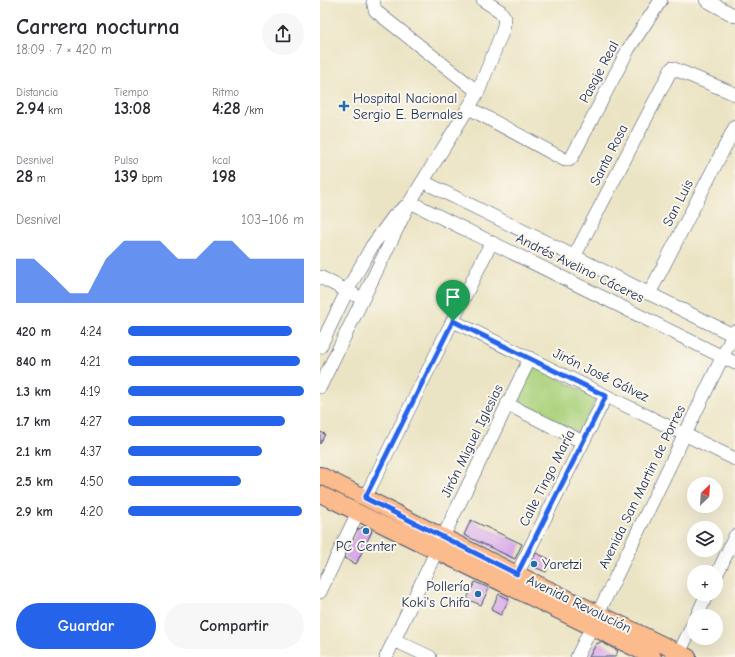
<!DOCTYPE html>
<html lang="es">
<meta charset="utf-8">
<style>
:root{--surface:#fff;--page:#f7f7f7;--text:#2b2b33;--muted:#7c7c81;--accent:#2563eb}
body{margin:0;font-family:"Comic Neue",sans-serif;background:var(--page);color:var(--text);height:100vh;display:flex;flex-direction:column;font-size:15px;white-space:nowrap}
*{box-sizing:border-box;margin:0}
p{font-size:13px;color:var(--muted)}
.icon{flex:none;width:22px;height:22px;fill:none;stroke:currentColor;stroke-width:2;stroke-linecap:round;stroke-linejoin:round}
.map{position:relative;flex:1;overflow:hidden}
.panel{display:flex;flex-direction:column;background:var(--surface);width:320px}
.panel>*{flex:none}
.needle{width:26px;rotate:25deg}
.tools{position:absolute;left:367px;top:477px;display:grid;gap:8px}
.tools a{display:grid;place-items:center;width:36px;height:36px;border-radius:50%;background:var(--surface);box-shadow:0 4px 16px #0002;font-size:20px}
.pin{position:absolute;display:grid;place-items:center;width:34px;height:34px;color:#fff;margin:-41px -17px;border-radius:50% 50% 50% 0;rotate:-45deg;box-shadow:0 0 4px #0007}
.pin .icon{rotate:45deg}
.round{display:grid;place-items:center;flex:none;width:42px;height:42px;border-radius:21px;background:var(--page)}
.headline{display:flex;align-items:center;justify-content:space-between;height:68px;padding:0 16px}
h1{font-size:22px;font-weight:800;line-height:30px}
.metrics{display:grid;grid-template-columns:repeat(3,1fr);gap:6px;height:68px;padding:4px 16px}
.metrics div{display:grid;align-content:center}
.metrics b{font-size:17px;font-weight:800}
.metrics small{font-size:11px;font-weight:400}
.metrics p{font-size:11px}
.chart{height:112px;padding:8px 16px}
.chart p{display:flex;justify-content:space-between}
.chart svg{width:100%;height:72px;margin-top:4px;fill:var(--accent);opacity:.7}
.primary-button{display:flex;gap:8px;margin-top:auto;padding:8px 16px}
.primary-button a{flex:1;height:46px;border-radius:24px;background:var(--accent);color:#fff;font-size:16px;font-weight:800;line-height:46px;text-align:center}
.primary-button a+a{background:var(--page);color:var(--text)}
ul{padding:0 16px;list-style:none;font-size:13px}
li{display:grid;grid-template-columns:64px 48px 1fr;align-items:center;height:30px}
li i{height:10px;border-radius:5px;background:var(--accent)}
main{display:flex;flex:1;min-height:0}
.map>svg:first-child{display:block}
.green{fill:#aad17c;stroke:#62806d}
.building{fill:#d9aae8}
.lines{fill:none;stroke-linecap:round;stroke-linejoin:round}
.minor-casing{stroke:#3a4a6d;stroke-width:14}
.major-casing{stroke:#3a4a6d;stroke-width:18}
.minor{stroke:#fff;stroke-width:13}
.major{stroke:#fbbb8c;stroke-width:16}
.route-casing{stroke:#fff;stroke-width:8}
.route{stroke:#2563eb;stroke-width:5}
.poi-dot{fill:#1f6fb2;stroke:#fbf7ec;stroke-width:1.5}
.labels{text-anchor:middle;dominant-baseline:central;stroke-width:4;stroke-linejoin:round;paint-order:stroke}
.street-label{font-size:14px;fill:#1b2f5e;stroke:#fbf7ec}
.poi-label{font-size:14px;fill:#1b2f5e;stroke:#fbf7ec;text-anchor:start}
</style>
<main>
<section class="panel">
<div class="headline"><div><h1>Carrera nocturna</h1><p>18:09 · 7 × 420 m</p></div><a class="round"><svg class="icon" aria-label="share" viewBox="0 0 24 24"><path d="M12 15V3M7 8l5-5 5 5M5 13v7h14v-7"/></svg></a></div>
<div class="metrics">
<div><p>Distancia</p><b>2.94<small> km</small></b></div>
<div><p>Tiempo</p><b>13:08</b></div>
<div><p>Ritmo</p><b>4:28<small> /km</small></b></div>
</div>
<div class="metrics">
<div><p>Desnivel</p><b>28<small> m</small></b></div>
<div><p>Pulso</p><b>139<small> bpm</small></b></div>
<div><p>kcal</p><b>198</b></div>
</div>
<div class="chart"><p><span>Desnivel</span>103–106 m</p>
<svg viewBox="0 0 160 44" preserveAspectRatio="none"><path d="M0 44V17L10 17L20 27L30 38L40 38L50 17L60 6L70 6L80 6L90 17L100 17L110 6L120 6L130 17L140 17L150 17L160 17V44z"/></svg>
</div>
<ul>
<li><b>420 m</b>4:24<i style="width:93%"></i></li>
<li><b>840 m</b>4:21<i style="width:98%"></i></li>
<li><b>1.3 km</b>4:19<i style="width:100%"></i></li>
<li><b>1.7 km</b>4:27<i style="width:89%"></i></li>
<li><b>2.1 km</b>4:37<i style="width:76%"></i></li>
<li><b>2.5 km</b>4:50<i style="width:64%"></i></li>
<li><b>2.9 km</b>4:20<i style="width:99%"></i></li>
</ul>
<div class="primary-button"><a>Guardar</a><a>Compartir</a></div>
</section>
<div class="map">
<svg width="415" height="657" viewBox="0 0 415 657">
<rect width="100%" height="100%" fill="#fbf7ec"/>
<filter id="ink" filterUnits="userSpaceOnUse"><feTurbulence type="fractalNoise" baseFrequency=".025" numOctaves="2"/><feDisplacementMap in="SourceGraphic" scale="8" xChannelSelector="R" yChannelSelector="G"/><feConvolveMatrix kernelMatrix="1 2 1 2 8 2 1 2 1" color-interpolation-filters="sRGB"/></filter>
<filter id="wash" filterUnits="userSpaceOnUse"><feTurbulence type="fractalNoise" baseFrequency=".012" numOctaves="4" result="noise"/><feDisplacementMap in="SourceGraphic" scale="16" xChannelSelector="R" yChannelSelector="G"/><feGaussianBlur stdDeviation="0.9" result="paint"/><feColorMatrix in="noise" values="0 0 0 0 0 0 0 0 0 0 0 0 0 0 0 0 0 1.4 0 .05"/><feComposite in="paint" operator="in"/></filter>
<g filter="url(#wash)">
<rect width="100%" height="100%" fill="#ebe4c4"/>
<path class="green" d="M213 366 277 398 259 433 195 401Z"/>
<g id="blocks">
<path class="building" d="M0 432 5 434 0 444Z
M151 520 202 544 195 559 144 535Z
M43 527 52 531 36 564 24 558 37 530Z
M216 553 231 560 226 572 210 565Z
M155 582 169 588 161 605 147 599Z
M179 594 189 599 181 615 171 610Z
M281 642 298 651 295 657H269L276 644Z"/>
</g>
</g>
<g filter="url(#ink)">
<use href="#blocks" fill-opacity="0" stroke="#3a4a6d" stroke-width="1"/>
<g class="lines">
<defs>
<path id="minor" d="M53 0 55 10 58 13 158 92
M386 0 415 16
M149 108 245 160H249L252 157 309 48 341 0
M104 182 415 336
M90 202 415 363
M254 257 352 68 415 94
M0 277 35 295
M329 294 415 127
M133 321 415 459
M0 347 27 291 52 246 74 216 86 206
M0 387 90 202 158 92 183 30 185 18 180 11 163 0
M187 404 263 442
M45 498 171 243
M123 537 210 358
M197 574 286 396
M396 576 415 536
M0 592 38 512
M377 616 387 594
M74 640 110 657
M359 653 374 622
M66 657 116 552
M257 657 415 331"/>
<path id="major" d="M0 475 197 574 368 657
M0 494 333 657"/>
</defs>
<use href="#minor" class="minor-casing"/>
<use href="#major" class="major-casing"/>
<use href="#minor" class="minor"/>
<use href="#major" class="major"/>
</g>
</g>
<g class="lines" filter="url(#ink)">
<defs>
<path id="route" d="M133 321 286 396 197 574 45 498Z"/>
</defs>
<use href="#route" class="route-casing"/>
<use href="#route" class="route"/>
</g>
<g class="poi-dot">
<path d="M22 100h4v4h4v4h-4v4h-4v-4h-4v-4h4z"/>
<circle cx="46" cy="531" r="4"/>
<circle cx="214" cy="564" r="4"/>
<circle cx="158" cy="594" r="4"/>
</g>
<g class="labels">
<g class="street-label">
<text transform="translate(279 72) rotate(-62)">Pasaje Real</text>
<text transform="translate(289 155) rotate(-63)">Santa Rosa</text>
<text transform="translate(358 203) rotate(-63)">San Luis</text>
<text transform="translate(260 268) rotate(26)">Andrés Avelino Cáceres</text>
<text transform="translate(281 375) rotate(26)">Jirón José Gálvez</text>
<text transform="translate(152 441) rotate(-64)">Jirón Miguel Iglesias</text>
<text transform="translate(227 478) rotate(-63)">Calle Tingo María</text>
<text transform="translate(322 487) rotate(-64)">Avenida San Martin de Porres</text>
<text transform="translate(259 604) rotate(26)">Avenida Revolución</text>
</g>
<g class="poi-label">
<text x="33" y="98">Hospital Nacional<tspan x="33" dy="16">Sergio E. Bernales</tspan></text>
<text x="46" y="546" text-anchor="middle">PC Center</text>
<text x="222" y="564">Yaretzi</text>
<text x="150" y="586" text-anchor="end">Pollería<tspan x="150" dy="16">Koki's Chifa</tspan></text>
</g>
</g>
</svg>
<div class="tools">
<a><svg class="needle" viewBox="-14 -14 28 28"><path d="M0-13l5 13h-10z" fill="#e53935"/><path d="M0 13l5-13h-10z" fill="#7c7c81"/></svg></a>
<a><svg class="icon" aria-label="layers" viewBox="0 0 24 24"><path d="M12 4l9 5-9 5-9-5zM3 14l9 5 9-5"/></svg></a>
<a>+</a>
<a>−</a>
</div>
<div class="pin" style="left:133px;top:321px;background:#1e9e55"><svg class="icon" aria-label="arrive" viewBox="0 0 24 24"><path d="M6 21V4h12l-3 4 3 4H6"/></svg></div>
</div>
</main>
